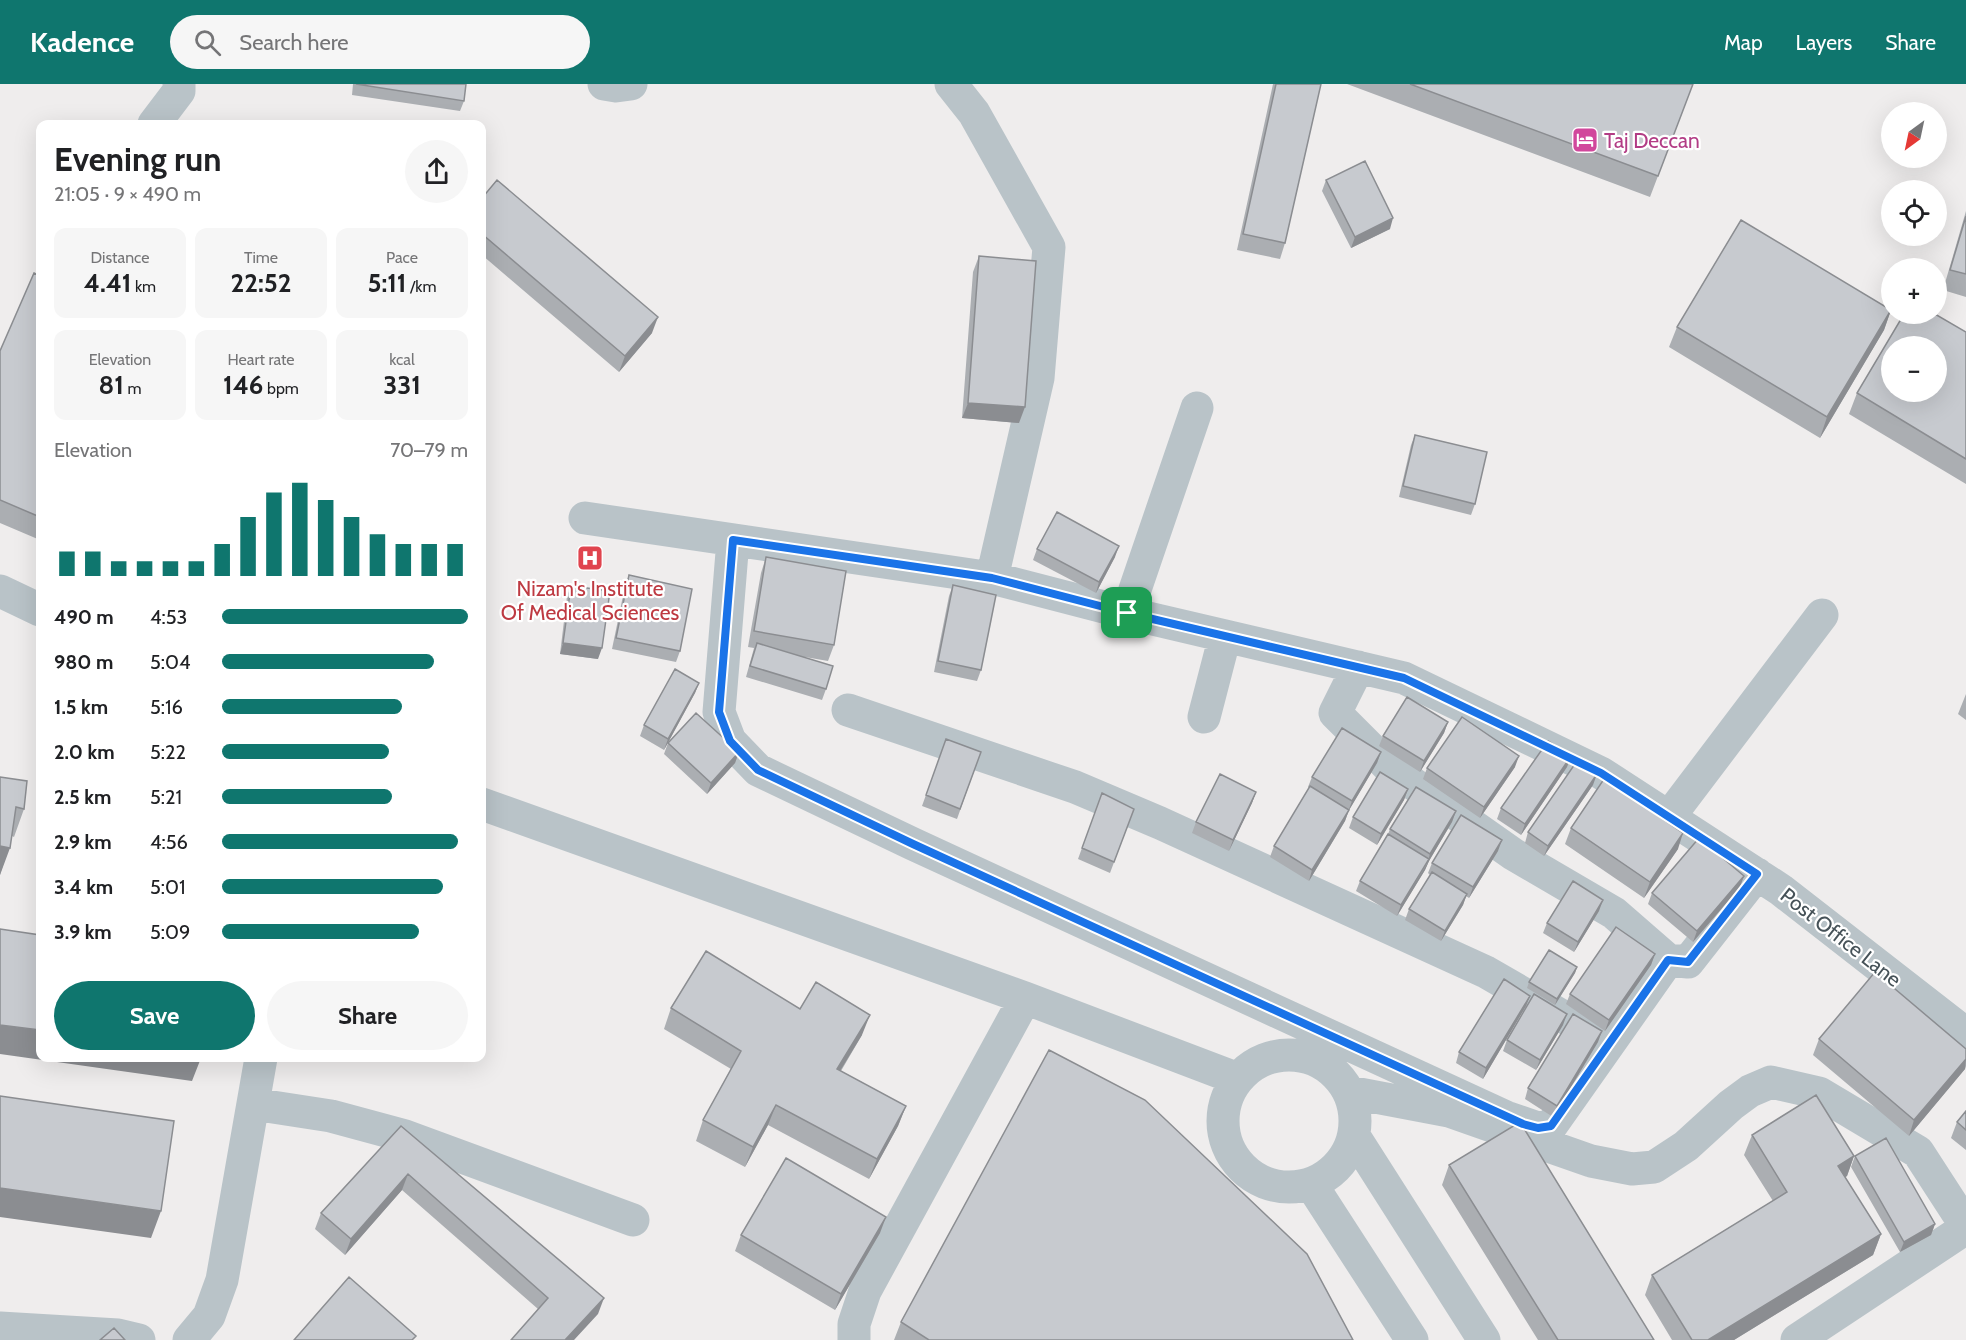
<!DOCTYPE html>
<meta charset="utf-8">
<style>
:root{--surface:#fff;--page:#f6f6f6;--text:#202124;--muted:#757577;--accent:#0f766e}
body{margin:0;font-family:Cabin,sans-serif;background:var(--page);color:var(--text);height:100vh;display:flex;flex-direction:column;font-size:22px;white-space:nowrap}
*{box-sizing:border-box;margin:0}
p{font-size:20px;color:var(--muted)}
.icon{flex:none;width:33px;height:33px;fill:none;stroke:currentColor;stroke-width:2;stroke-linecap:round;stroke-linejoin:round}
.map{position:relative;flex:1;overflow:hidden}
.side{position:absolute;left:36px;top:36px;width:450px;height:942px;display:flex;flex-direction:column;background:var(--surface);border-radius:12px;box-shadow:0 6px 24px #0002}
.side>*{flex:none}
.needle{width:39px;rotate:213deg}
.tools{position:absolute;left:1881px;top:18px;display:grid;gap:12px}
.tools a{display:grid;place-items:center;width:66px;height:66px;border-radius:50%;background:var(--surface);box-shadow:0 6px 24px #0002;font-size:30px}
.pin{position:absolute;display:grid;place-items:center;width:51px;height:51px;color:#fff;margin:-26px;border-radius:12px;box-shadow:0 3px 9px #0006}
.round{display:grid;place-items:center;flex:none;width:63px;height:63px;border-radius:32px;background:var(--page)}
.head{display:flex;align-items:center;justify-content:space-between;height:102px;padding:0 18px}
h1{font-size:33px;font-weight:800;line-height:45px}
.stats{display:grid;grid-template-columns:repeat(3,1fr);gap:9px;height:102px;padding:6px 18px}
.stats div{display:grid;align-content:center;border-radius:12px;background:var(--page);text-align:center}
.stats b{font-size:26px;font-weight:800}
.stats small{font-size:16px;font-weight:400}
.stats p{font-size:16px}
.chart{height:168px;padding:12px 18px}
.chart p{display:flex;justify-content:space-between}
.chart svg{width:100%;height:108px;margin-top:6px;stroke:var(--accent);stroke-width:6}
.button{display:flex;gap:12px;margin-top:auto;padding:12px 18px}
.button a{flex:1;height:69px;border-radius:36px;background:var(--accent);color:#fff;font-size:24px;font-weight:800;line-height:69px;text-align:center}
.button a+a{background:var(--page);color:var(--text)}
ul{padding:0 18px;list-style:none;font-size:20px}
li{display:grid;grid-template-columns:96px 72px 1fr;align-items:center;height:45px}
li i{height:15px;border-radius:8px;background:var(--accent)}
header{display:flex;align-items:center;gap:36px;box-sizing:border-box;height:84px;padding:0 30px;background:var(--accent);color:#fff}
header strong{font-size:28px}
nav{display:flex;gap:33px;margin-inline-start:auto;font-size:21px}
.search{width:420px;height:54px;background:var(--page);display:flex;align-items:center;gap:15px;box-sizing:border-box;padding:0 21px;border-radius:33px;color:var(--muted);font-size:22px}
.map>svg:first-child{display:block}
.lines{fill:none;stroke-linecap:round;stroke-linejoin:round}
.minor{stroke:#b9c3c8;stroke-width:33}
.wall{fill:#abaeb2}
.shaded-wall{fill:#8b8d91}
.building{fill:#c7cacf;stroke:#8b8d91;stroke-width:1.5;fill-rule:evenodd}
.route-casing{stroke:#fff;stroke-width:12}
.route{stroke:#1a73e8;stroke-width:8}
.labels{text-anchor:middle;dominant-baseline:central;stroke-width:4.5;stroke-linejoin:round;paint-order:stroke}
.hotel-label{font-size:21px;fill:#b23c85;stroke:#fff;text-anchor:start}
.health-label{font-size:21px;fill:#be3a42;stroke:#fff}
.street-label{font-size:21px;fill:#465258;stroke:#fff}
</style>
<header>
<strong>Kadence</strong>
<div class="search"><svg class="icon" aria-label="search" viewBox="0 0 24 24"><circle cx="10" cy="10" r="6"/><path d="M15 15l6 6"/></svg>Search here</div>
<nav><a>Map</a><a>Layers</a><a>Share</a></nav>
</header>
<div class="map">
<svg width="1966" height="1256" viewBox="0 0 1966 1256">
<rect width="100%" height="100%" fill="#efeded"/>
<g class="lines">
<path class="minor" d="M604 0 616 2 631 0
M951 0 974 29 1049 163 1038 294 992 494
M154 40 179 7V0
M585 434 992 494 1127 529 1404 594 1601 689 1781 806 1966 950
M733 456 719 628 730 657 758 686 913 760 1506 1033 1538 1044 1551 1042 1668 876
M0 507 40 526
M1127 529 1197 324
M1358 583 1335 629 1388 682 1513 770 1614 829 1668 876 1688 878 1757 790
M848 626 1075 703 1160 739 1486 888 1607 958
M1204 633 1225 552
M482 720 1025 914 1238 995
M1669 733 1822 531
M1223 1037a66 66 0 1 1 132 0a66 66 0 1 1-132 0Z
M1349 1008 1449 1027 1591 1077 1632 1085 1654 1083 1686 1062 1731 1021 1750 1007 1771 998 1819 1009 1918 1068 1966 1142
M253 1020 331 1032 405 1052 633 1136
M1354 1052 1484 1256
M1311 1100 1412 1256
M0 1244 118 1251 139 1256
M189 1256 209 1232 222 1196 261 974
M854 1256V1240L865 1207 1025 914
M1797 1256 1966 1144"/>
</g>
<path class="wall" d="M353 0H466L464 17 460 27 352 11Z
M1273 0H1321L1285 159 1280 175 1237 166Z
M1347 0H1693L1650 113Z
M1326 96 1390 145 1351 164 1322 107Z
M482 114 652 249 619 288 482 171Z
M1966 127V213L1943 206Z
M979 172 1019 339 962 334 973 188Z
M40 192V456L0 439V268Z
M1891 226 1884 246 1820 354 1669 263 1677 243Z
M1966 248V400L1849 330 1857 309Z
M1415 351 1475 420 1471 431 1399 413 1411 361Z
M1037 465 1115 473 1096 509 1033 476Z
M766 473 834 561 828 577 805 573 826 605 822 616 746 593 754 564 748 563 761 489Z
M629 491 680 567 676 578 612 565 625 502Z
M953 501 981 586 977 597 934 588 949 512Z
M571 502 598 575 560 570 567 512Z
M699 599 695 609 664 666 640 652 644 641Z
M1966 610V636L1958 630Z
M1448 638 1444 649 1420 688 1379 662 1383 652Z
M946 655 981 668 957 735 922 722Z
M668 659 739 668 735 679 707 710 664 670Z
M1381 668 1377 679 1349 726 1345 737 1309 797 1270 773 1274 762 1309 704 1308 703 1312 693Z
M1571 672 1567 683 1521 751 1497 735 1501 724Z
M1515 683 1480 734 1423 695 1427 684Z
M0 693 24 725 14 753 12 752 0 791Z
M1593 701 1544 772 1525 759 1528 748Z
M1408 705 1404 716 1377 761 1349 744 1353 733Z
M1256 708 1252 719 1229 767 1192 749 1196 738Z
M1102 709 1134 725 1110 789 1078 775Z
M1456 727 1452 738 1429 777 1425 786 1397 832 1356 807 1360 797 1388 750 1390 745Z
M1571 744 1678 765 1644 814 1565 760Z
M1498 767 1469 814 1466 812 1463 821 1441 857 1405 836 1409 825 1430 791 1428 789 1432 779Z
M1740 803 1693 858 1648 820 1652 809Z
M1599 827 1574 868 1543 849 1547 839Z
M1655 870 1651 881 1605 947 1566 920 1570 910Z
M1577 883 1575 889 1555 921 1527 904 1529 898Z
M1530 912 1526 922 1483 995 1456 979 1459 968Z
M671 924 800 925 862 951 841 987 906 1022 898 1042 869 1095 768 1041 745 1083 696 1057 703 1036 731 985 664 945Z
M1563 941 1536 986 1503 967 1507 956Z
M1819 955 1966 965V982L1965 985 1909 1052 1813 971Z
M1598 958 1553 1033 1525 1015 1528 1004Z
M1966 1027V1066L1951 1054 1957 1038Z
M401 1042 598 1230 538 1225 402 1106 345 1171 315 1145 321 1129Z
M1752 1051 1854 1072 1847 1092 1845 1093 1881 1150 1873 1171 1734 1256H1672L1645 1211 1652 1191 1773 1117 1744 1071Z
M1855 1072 1935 1140 1931 1151 1900 1168 1851 1083Z
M1449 1081 1654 1256H1538L1442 1101Z
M880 1149 835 1226 735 1167 741 1151Z
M901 1238 1353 1256H894Z"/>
<path class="shaded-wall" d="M1393 134 1390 145 1351 164 1355 153Z
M1891 226 1884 246 1820 354 1827 333Z
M658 233 652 249 619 288 625 272Z
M968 319 1025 323 1019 339 962 334Z
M1119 462 1115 473 1096 509 1099 498Z
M563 559 602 564 598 575 560 570Z
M699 599 695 609 664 666 668 655Z
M1448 638 1444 649 1420 688 1424 677Z
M739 668 735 679 707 710 711 699Z
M1381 668 1377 679 1348 728 1352 717Z
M1519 672 1515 683 1480 734 1484 723Z
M1571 672 1567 683 1521 751 1525 740Z
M1597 690 1593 701 1544 772 1548 762Z
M1408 705 1404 716 1377 761 1381 750Z
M1256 708 1252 719 1229 767 1233 756Z
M1349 726 1345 737 1309 797 1312 786Z
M1456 727 1452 738 1429 777 1425 786 1397 832 1401 821 1427 780 1430 770Z
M1683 749 1678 765 1644 814 1650 798Z
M1502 756 1498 767 1469 814 1473 803Z
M0 762 10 764 0 791Z
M1744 792 1740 803 1693 858 1697 847Z
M1467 810 1463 821 1441 857 1445 847Z
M1603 816 1599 827 1574 868 1578 858Z
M1655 870 1651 881 1605 947 1609 936Z
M1577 883 1575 889 1555 921 1557 915Z
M1530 912 1526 922 1483 995 1486 984Z
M1567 930 1563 941 1536 986 1540 976Z
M870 931 862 951 829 1005 837 985Z
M0 941 40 946V974H201L192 997 0 970Z
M1602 947 1598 958 1553 1033 1557 1022Z
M1966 975 1965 985 1909 1052 1914 1036Z
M776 1021 768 1041 745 1083 753 1063Z
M906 1022 898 1042 869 1095 877 1075Z
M1854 1072 1847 1092 1831 1102 1838 1082Z
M408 1090 402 1106 345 1171 351 1155Z
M0 1104 161 1127 151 1154 0 1133Z
M886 1133 880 1149 835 1226 841 1210Z
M1935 1140 1931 1151 1900 1168 1904 1158Z
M1881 1150 1873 1171 1734 1256H1708Z
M604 1214 598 1230 574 1256H565Z"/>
<path class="building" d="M356 0H466L464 17Z
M1276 0H1321L1285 159 1243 150Z
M1410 0H1693L1658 92Z
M1365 77 1393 134 1355 153 1326 96Z
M497 96 658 233 625 272 482 150V114Z
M1966 132V190L1950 186Z
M1741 136 1891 226 1827 333 1677 243Z
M979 172 1036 177 1025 323 968 319Z
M34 189 40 192V433L0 416V267Z
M1904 230H1935L1966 248V375L1857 309ZM1892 262H1936V308H1892Z
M1415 351 1487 368 1475 420 1403 402Z
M1057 428 1119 462 1099 498 1037 465Z
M766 473 846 487 834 561 754 547Z
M629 491 692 505 680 567 616 554Z
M953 501 996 511 981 586 938 577Z
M571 502 610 507 602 564 563 559Z
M757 559 833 582 826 605 750 582Z
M675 585 699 599 668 655 644 641Z
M1407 613 1448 638 1424 677 1383 652Z
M696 629 739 668 711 699 668 659Z
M1462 633 1519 672 1484 723 1427 684Z
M1342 644 1381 668 1352 717 1312 693Z
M946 655 981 668 960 725 926 711Z
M1548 657 1571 672 1525 740 1501 724Z
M1577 677 1597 690 1548 762 1528 748Z
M1380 688 1408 705 1381 750 1353 733Z
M1220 690 1256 708 1233 756 1196 738Z
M0 693 27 697 24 725 16 723 10 764 0 762Z
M1604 695 1683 749 1650 798 1571 744Z
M1310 702 1349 726 1312 786 1274 762Z
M1416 703 1456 727 1430 770 1390 745Z
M1102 709 1134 725 1114 778 1082 764Z
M1461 731 1502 756 1473 803 1432 779Z
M1388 750 1429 775 1401 821 1360 797Z
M1699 754 1744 792 1697 847 1652 809Z
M1432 788 1467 810 1445 847 1409 825Z
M1573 797 1603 816 1578 858 1547 839Z
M1616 843 1655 870 1609 936 1570 910Z
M0 845 40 851V946L0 941Z
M1549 866 1577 883 1557 915 1529 898Z
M706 867 800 925 816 898 870 931 837 985 906 1022 877 1075 776 1021 753 1063 703 1036 741 967 671 924Z
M1875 888 1966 965V975L1914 1036 1819 955Z
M1504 895 1530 912 1486 984 1459 968Z
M1534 910 1567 930 1540 976 1507 956Z
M1573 930 1602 947 1557 1022 1528 1004Z
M1049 966 1145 1016 1307 1170 1353 1256H929L901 1238Z
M1816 1011 1854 1072 1838 1082 1881 1150 1708 1256H1692L1652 1191 1787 1108 1752 1051Z
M0 1012 174 1037 161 1127 0 1104Z
M1966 1027V1046L1957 1038Z
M1520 1038 1654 1256H1558L1449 1081Z
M401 1042 604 1214 565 1256H511L548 1214 408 1090 351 1155 321 1129Z
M1886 1054 1935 1140 1904 1158 1855 1072Z
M786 1074 886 1133 841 1210 741 1151Z
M349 1193 416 1252 412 1256H294Z
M114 1244 125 1256H100Z"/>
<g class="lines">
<defs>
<path id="route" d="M733 456 992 494 1127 529 1404 594 1601 689 1757 790 1688 878 1668 876 1551 1042 1538 1044 1523 1040 913 760 758 686 730 657 719 628Z"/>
</defs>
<use href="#route" class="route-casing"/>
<use href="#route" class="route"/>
</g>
<defs>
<symbol id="hotel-square" viewBox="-11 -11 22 22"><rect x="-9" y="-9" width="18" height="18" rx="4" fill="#d1479c" stroke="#fff"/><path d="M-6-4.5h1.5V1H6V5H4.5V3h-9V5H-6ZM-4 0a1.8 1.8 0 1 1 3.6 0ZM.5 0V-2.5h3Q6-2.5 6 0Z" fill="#fff"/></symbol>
<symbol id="hospital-square" viewBox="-11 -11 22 22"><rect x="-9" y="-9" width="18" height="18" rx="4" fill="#e0444e" stroke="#fff"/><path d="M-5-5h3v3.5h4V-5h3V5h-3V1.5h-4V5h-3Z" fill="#fff"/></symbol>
</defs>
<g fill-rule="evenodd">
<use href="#hotel-square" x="1570" y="41" width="30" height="30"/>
<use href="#hospital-square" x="575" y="459" width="30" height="30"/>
</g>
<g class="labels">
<g class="hotel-label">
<text x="1604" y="56">Taj Deccan</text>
</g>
<g class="health-label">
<text x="590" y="504">Nizam's Institute<tspan x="590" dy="24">Of Medical Sciences</tspan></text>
</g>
<g class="street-label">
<text transform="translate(1841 853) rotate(38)">Post Office Lane</text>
</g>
</g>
</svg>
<div class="tools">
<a><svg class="needle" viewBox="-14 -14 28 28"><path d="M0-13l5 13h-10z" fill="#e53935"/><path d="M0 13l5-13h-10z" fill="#757577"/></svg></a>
<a><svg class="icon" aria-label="locate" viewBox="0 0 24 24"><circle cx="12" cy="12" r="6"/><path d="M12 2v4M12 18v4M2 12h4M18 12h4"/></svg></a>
<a>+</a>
<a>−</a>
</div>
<div class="pin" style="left:1127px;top:529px;background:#1e9e55"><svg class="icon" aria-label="arrive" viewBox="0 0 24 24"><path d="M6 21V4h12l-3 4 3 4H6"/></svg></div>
<section class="side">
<div class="head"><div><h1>Evening run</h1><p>21:05 · 9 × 490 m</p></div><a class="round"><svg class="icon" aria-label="share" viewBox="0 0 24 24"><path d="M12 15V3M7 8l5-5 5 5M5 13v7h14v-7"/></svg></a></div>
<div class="stats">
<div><p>Distance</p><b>4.41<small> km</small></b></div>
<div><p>Time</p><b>22:52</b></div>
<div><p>Pace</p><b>5:11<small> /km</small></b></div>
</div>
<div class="stats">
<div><p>Elevation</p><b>81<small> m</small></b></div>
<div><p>Heart rate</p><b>146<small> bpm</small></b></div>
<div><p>kcal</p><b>331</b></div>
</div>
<div class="chart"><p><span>Elevation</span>70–79 m</p>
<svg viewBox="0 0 160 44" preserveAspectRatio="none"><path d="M5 44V34M15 44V34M25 44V38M35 44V38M45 44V38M55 44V38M65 44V31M75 44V20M85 44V10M95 44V6M105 44V13M115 44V20M125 44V27M135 44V31M145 44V31M155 44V31"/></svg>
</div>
<ul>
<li><b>490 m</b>4:53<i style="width:100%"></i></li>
<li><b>980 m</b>5:04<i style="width:86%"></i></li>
<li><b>1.5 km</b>5:16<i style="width:73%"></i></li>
<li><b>2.0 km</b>5:22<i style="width:68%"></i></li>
<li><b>2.5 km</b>5:21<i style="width:69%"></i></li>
<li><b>2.9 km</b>4:56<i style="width:96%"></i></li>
<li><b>3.4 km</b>5:01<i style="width:90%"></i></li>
<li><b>3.9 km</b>5:09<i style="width:80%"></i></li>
</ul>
<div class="button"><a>Save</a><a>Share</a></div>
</section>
</div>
